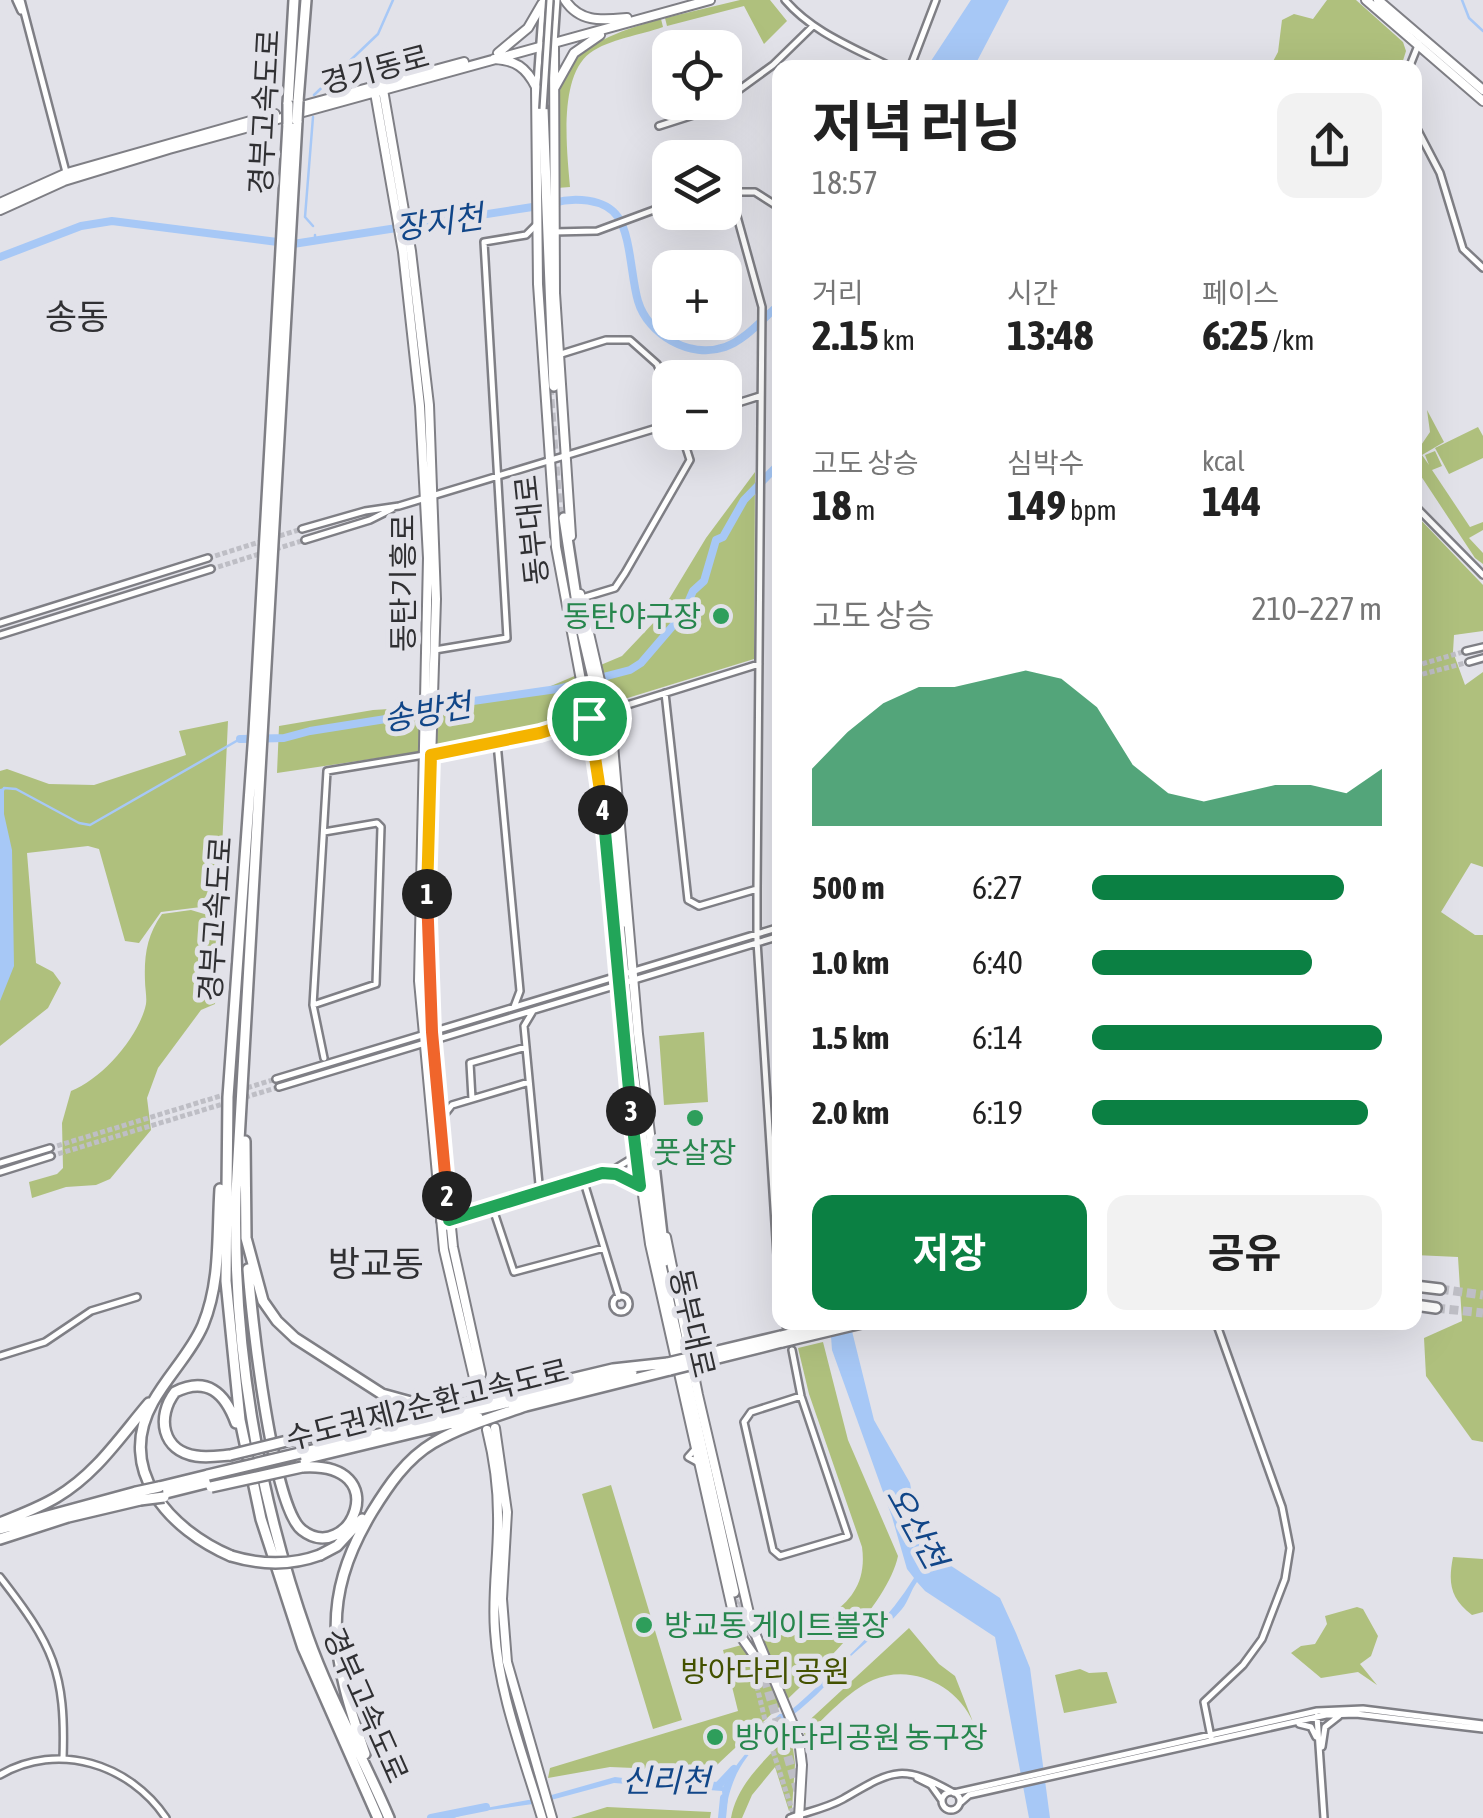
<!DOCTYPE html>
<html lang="ko">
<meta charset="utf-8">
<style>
:root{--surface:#fff;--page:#f2f2f2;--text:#222;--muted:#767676;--accent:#0b8043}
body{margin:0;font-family:"Asap Condensed","Noto Sans KR",sans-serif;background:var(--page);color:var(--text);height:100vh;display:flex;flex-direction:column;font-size:38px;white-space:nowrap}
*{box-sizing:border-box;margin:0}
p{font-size:32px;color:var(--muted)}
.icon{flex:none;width:55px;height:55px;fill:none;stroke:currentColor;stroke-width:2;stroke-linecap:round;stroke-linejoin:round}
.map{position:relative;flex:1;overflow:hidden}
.panel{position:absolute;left:772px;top:60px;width:650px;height:1270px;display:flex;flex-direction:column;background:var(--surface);border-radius:20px;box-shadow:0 10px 40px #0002}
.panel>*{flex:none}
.fabs{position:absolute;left:652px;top:30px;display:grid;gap:20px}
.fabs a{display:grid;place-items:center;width:90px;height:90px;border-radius:20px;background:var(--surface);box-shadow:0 10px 40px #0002;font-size:50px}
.pin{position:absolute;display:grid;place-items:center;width:85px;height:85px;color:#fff;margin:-42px;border:5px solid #fff;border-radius:50%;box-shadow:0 2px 10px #0007}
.km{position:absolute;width:50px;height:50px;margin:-25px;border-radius:50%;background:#222;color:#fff;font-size:28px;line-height:50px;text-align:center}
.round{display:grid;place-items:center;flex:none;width:105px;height:105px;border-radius:20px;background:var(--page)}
.summary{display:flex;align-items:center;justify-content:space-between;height:170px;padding:0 40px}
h1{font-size:55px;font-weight:700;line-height:75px}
.figures{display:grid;grid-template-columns:repeat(3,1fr);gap:15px;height:170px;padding:10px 40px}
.figures div{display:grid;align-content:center}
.figures b{font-size:42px;font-weight:700}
.figures small{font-size:28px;font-weight:400}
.figures p{font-size:28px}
.chart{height:280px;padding:20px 40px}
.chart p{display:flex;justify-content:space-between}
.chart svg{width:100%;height:180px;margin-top:10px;fill:var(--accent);opacity:.7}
.primary-button{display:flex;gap:20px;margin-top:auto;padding:20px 40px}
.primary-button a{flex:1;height:115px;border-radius:20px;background:var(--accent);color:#fff;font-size:40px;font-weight:700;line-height:115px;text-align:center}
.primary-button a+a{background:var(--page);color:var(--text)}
ul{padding:0 40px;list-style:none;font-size:32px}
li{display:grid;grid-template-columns:160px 120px 1fr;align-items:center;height:75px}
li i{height:25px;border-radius:12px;background:var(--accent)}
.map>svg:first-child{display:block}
.green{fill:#afc07d}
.water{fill:#a7c8f6}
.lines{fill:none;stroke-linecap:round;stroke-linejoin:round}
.stream{stroke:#a7c8f6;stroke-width:2.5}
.river{stroke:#a7c8f6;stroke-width:8}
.secondary-tunnel{stroke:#bebec5;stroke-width:5;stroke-dasharray:5 2.5;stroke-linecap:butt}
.primary-tunnel{stroke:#bebec5;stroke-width:8;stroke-dasharray:8 4;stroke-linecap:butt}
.highway-tunnel{stroke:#bebec5;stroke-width:9;stroke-dasharray:9 4.5;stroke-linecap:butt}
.secondary-casing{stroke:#7f7f85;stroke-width:10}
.primary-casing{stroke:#7f7f85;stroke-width:12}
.highway-casing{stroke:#7f7f85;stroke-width:14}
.secondary{stroke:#fff;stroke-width:5}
.primary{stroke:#fff;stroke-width:8}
.highway{stroke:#fff;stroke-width:9}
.secondary-bridge-casing{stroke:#7f7f85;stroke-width:10;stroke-linecap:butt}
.highway-bridge-casing{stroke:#7f7f85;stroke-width:14;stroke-linecap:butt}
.secondary-bridge{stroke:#fff;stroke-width:5}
.highway-bridge{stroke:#fff;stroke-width:9}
.split-1-casing{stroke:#fff;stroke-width:20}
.split-2-casing{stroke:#fff;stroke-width:20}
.split-3-casing{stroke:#fff;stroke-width:20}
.split-4-casing{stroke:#fff;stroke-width:20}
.split-5-casing{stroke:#fff;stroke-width:20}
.split-1{stroke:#f5b400;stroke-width:12}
.split-2{stroke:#f0652b;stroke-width:12}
.split-3{stroke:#22a559;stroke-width:12}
.split-4{stroke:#22a559;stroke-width:12}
.split-5{stroke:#f5b400;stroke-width:12}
.leisure-dot{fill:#2e9e5b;stroke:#e2e2e9;stroke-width:4}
.labels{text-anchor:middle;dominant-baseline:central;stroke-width:10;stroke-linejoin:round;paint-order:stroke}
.street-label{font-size:30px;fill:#303033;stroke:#e2e2e9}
.leisure-label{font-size:30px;fill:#27864d;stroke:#e2e2e9;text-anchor:start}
.park-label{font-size:30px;fill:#435100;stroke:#e2e2e9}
.water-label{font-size:32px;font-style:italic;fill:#114688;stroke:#e2e2e9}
.quarter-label{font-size:35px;fill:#303033;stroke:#e2e2e9}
</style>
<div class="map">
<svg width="1483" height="1818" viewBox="0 0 1483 1818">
<rect width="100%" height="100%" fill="#e2e2e9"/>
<path class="green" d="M740 0H770L787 21 764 44 744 6 667 26 665 18Z
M1327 0H1356L1403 42 1406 51 1401 67H1270L1278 52 1282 20 1294 14 1313 19Z
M661 19 663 27C641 35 609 39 590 53 558 77 567 151 570 187L557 188C558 79 543 52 661 19Z
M1427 410 1444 442 1422 455 1429 465 1425 455 1435 451 1442 466 1432 470 1470 527 1483 522V530L1469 538 1483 553V564L1475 558 1415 467V454L1430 432Z
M1478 427 1483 436V458L1449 474 1435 448Z
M755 472 754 659 511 734 446 748 277 773 279 726 373 710 439 706 539 691 622 656 657 619 706 538Z
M1415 514 1483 585V631L1454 635 1453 652 1465 685 1483 672V867L1471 863 1441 912 1475 935H1483V1442L1472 1440 1426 1376 1424 1338 1462 1321 1458 1257 1415 1255Z
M228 721 219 912 201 907 161 912 139 943 125 941 99 849 88 846 27 853 36 963 53 972 61 983 48 1008 0 1046V771L7 769 49 784 94 785 186 755 179 731Z
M191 910 221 919 215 1004 201 1010 158 1068 147 1098 151 1130 110 1179 96 1185 66 1187 32 1198 29 1182 57 1174 63 1168 62 1123 71 1091C102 1079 139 1037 146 1004 147 997 145 988 145 981 144 955 147 935 162 914Z
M704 1032 708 1102 664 1105 659 1036Z
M823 1342 848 1440 898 1556C884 1621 766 1717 716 1766L706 1771 610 1767 548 1778 550 1768 738 1711 723 1650C777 1634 873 1625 862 1547L809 1394 798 1348Z
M611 1485 682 1720 653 1729 582 1494Z
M1453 1557 1483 1559V1612L1472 1615C1450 1598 1448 1583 1453 1557Z
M1357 1607 1363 1609 1378 1636 1371 1656 1360 1664 1377 1685 1358 1672 1321 1678 1291 1653 1301 1646 1315 1644 1327 1624 1325 1616Z
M909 1628 939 1664 955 1676 973 1722C957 1685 911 1663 873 1680 848 1691 825 1718 805 1736L802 1727Z
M1080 1669 1089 1673 1107 1672 1117 1703 1064 1713 1055 1675Z
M791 1733 795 1764 792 1808 789 1811 775 1767 752 1795 742 1818H731C737 1783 768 1757 791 1733Z
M607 1807 711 1812 710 1818H571Z"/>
<path class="water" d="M971 0H1009L974 67H927Z
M4 788V814L12 850 14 966 0 1001V789Z
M830 1323H850L874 1420 910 1483 916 1516 936 1556 1000 1598 1016 1633 1030 1668 1050 1818H1029L995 1637 925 1591 917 1582C911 1590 908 1602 902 1609 887 1627 868 1640 851 1656 841 1665 834 1676 825 1686 780 1734 733 1742 725 1818L722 1791 614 1783 540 1803 468 1813 454 1818H432L539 1798 541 1801V1798L615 1777 700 1788 723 1787C746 1742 788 1716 823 1681 857 1648 890 1617 914 1578L907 1569 892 1517 832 1350Z"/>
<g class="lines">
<path class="stream" d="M1462 0 1469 18 1483 31
M314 95 378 34 393 0
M313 117 305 217 313 226
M315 235V238
M0 797 4 788 16 789 79 823 90 825 240 739"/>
<path class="river" d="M553 203C573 197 605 198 618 217 631 236 631 278 638 301 648 335 690 359 725 347 747 339 763 318 780 304
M0 257 81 226 112 221 293 244 539 206
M240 739 284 738 310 731 411 715 431 707 557 689 630 670 641 663 683 614 693 591 704 581 716 540 723 537 744 500 780 463
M756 1743 781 1718
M671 1783 718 1786 734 1769
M431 1818 486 1807
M722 1818 724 1798"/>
<path class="secondary-tunnel" d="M208 558 302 529
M211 569 305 540
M1415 666 1466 651
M1415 676 1469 662
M240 1090 276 1079
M50 1148 230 1093
M51 1156 279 1087
M734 1592 744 1633
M748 1649 771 1745 794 1816"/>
<path class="primary-tunnel" d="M481 1374 495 1428
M474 1378 481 1403"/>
<path class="highway-tunnel" d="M549 386 559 518
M618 922 628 1035
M1440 1289 1483 1295
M1436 1308 1483 1313
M738 1588 806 1818"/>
<defs>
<path id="secondary" d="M16 0 21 11
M21 0 66 172
M785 0C813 33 855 48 893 68
M554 44 557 0
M910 68 936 0
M1409 68 1419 43
M537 84 543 0
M725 100 773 65 813 26
M1415 125 1440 173 1463 249 1483 268
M659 126 709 110 721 102
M725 192H755L780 208
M553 232 597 231 670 204
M558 355 606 340H630L657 364 670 395
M725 407 760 396
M1415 506 1483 575
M302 529 365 511 399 506 670 424
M305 540 370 520 392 509
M582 598 615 588 625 573 690 460 681 432
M0 623 208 558
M0 635 211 569
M435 650 507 638 484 242 526 235 536 225
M1466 651 1483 647
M1469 662 1483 658
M665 693 688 900 699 906 757 889 762 307 730 191
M608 711 759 664
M497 743 520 991 514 1007
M757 889V941L780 1302
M313 1005 376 984 381 827 377 823 324 832
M533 1011 524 1026 539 1184
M324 1058 313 1005 327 771 497 743 589 718
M276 1079 780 927
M279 1087 780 936
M472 1099 470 1063 526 1047
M441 1119 452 1105 529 1082
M0 1163 50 1148
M0 1172 51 1156
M610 1173 640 1186
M583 1179 619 1297
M539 1184 545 1188 542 1193 536 1190Z
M545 1190 613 1170 636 1156
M492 1206 514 1272 604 1248
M440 1221 537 1192
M613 1304a8 8 0 1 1 16 0a8 8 0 1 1-16 0Z
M785 1322 787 1329
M792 1350 801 1396 848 1536 780 1556 773 1550 744 1422 751 1412 801 1396
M0 1356 45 1342 91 1311 137 1297
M696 1448 688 1457 699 1463
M0 1577C53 1645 66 1672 63 1759
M1317 1716 1324 1818
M1299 1724 1311 1727 1316 1737
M1211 1737 1204 1702 1243 1665 1262 1639 1285 1579 1290 1548 1282 1507 1218 1328 1213 1322
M1322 1747 1325 1727 1339 1716
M0 1775C58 1741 130 1764 166 1818
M917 1778 931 1785 941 1799
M942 1801a9 9 0 1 1 18 0a9 9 0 1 1-18 0Z
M961 1802 969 1795 1326 1715 1356 1714 1483 1729
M790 1818C807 1812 827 1808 843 1799 893 1770 901 1763 954 1793L1317 1711 1363 1709 1483 1724"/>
<path id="primary" d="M565 0C580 23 602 20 627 18
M1366 0 1483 101
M1378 0 1483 90
M554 44 555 293 571 536
M498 53 528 28 542 4
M494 59C515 60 526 67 536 87L538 284 556 547 595 755 628 1090 650 1244 733 1613 742 1638 765 1671
M382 84 411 251 429 405 436 599 426 924 431 1032 453 1247 481 1374
M374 87 403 252 420 406 428 558 419 981 444 1250 474 1378
M555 87 574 53 600 35
M294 108 464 62
M0 203 67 173 275 114
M0 210 64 181 169 149 710 0
M580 594 612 733 638 1034 653 1159
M666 1237 698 1395 752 1626 799 1739 802 1765 799 1818
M495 1428 507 1512 502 1599 507 1662 552 1818
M487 1430C494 1458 498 1486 498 1515 499 1554 492 1592 495 1631 499 1695 524 1757 542 1818"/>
<path id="highway" d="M298 101 306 0
M288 104 294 0
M543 109 554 386
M297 121 236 1193C232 1343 258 1496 308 1637 330 1699 363 1757 389 1818
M288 124 254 732 228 1097 226 1281 240 1420 261 1519 303 1648 378 1818
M564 518 580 623 603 720 625 922
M592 698 599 736
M595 755 600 740
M628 1035 658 1252 734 1592
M245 1141 246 1238 263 1301 277 1321 295 1338 382 1394 422 1405H462L613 1369 668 1363
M653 1156 665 1261
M220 1189C217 1235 221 1281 203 1325 191 1353 168 1375 153 1402 115 1470 170 1530 231 1556
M248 1269C251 1312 272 1507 302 1530 349 1567 397 1461 302 1467
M1415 1286 1440 1289
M1415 1305 1436 1308
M693 1357 781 1336
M694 1364 782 1342
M522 1407 670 1370
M291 1440 458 1407
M300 1453 632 1372
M230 1455C219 1456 207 1458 196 1456 162 1451 156 1417 175 1392 207 1376 225 1393 236 1423
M300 1460 478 1417
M159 1487 208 1475
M162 1494 210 1482
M0 1523C19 1515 39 1508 57 1497 96 1474 120 1437 149 1403
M0 1529 136 1492
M0 1539 68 1517 140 1500
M320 1555 337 1546 362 1519
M365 1754C333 1659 318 1602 372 1512 388 1486 406 1459 433 1443 462 1426 494 1417 526 1406"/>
</defs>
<use href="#secondary" class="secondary-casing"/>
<use href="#primary" class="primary-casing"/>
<use href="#highway" class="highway-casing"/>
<use href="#secondary" class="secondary"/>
<use href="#primary" class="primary"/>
<use href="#highway" class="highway"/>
<defs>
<path id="secondary-bridge" d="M543 109 550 0"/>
<path id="highway-bridge" d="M297 121 298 101
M288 124V104
M781 1336 838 1322
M782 1342 866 1322
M668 1363 693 1357
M670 1370 694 1364
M230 1455 291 1440
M208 1475 300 1453
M211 1487 302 1467
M136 1492 159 1487
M140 1500 164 1497
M231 1556C261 1565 290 1566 320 1555"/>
</defs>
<use href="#secondary-bridge" class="secondary-bridge-casing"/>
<use href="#highway-bridge" class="highway-bridge-casing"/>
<use href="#secondary-bridge" class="secondary-bridge"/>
<use href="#highway-bridge" class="highway-bridge"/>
</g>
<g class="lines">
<defs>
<path id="split-1" d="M427 894 431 755 540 733 589 718"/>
<path id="split-2" d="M427 894 432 1032 447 1196"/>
<path id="split-3" d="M447 1196 449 1220 602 1173 616 1174 640 1186 631 1111"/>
<path id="split-4" d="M603 810 631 1111"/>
<path id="split-5" d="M589 718 603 810"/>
</defs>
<use href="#split-1" class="split-1-casing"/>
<use href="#split-2" class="split-2-casing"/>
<use href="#split-3" class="split-3-casing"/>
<use href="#split-4" class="split-4-casing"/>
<use href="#split-5" class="split-5-casing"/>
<use href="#split-1" class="split-1"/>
<use href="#split-2" class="split-2"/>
<use href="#split-3" class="split-3"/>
<use href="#split-4" class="split-4"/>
<use href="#split-5" class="split-5"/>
</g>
<g class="leisure-dot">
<circle cx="721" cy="616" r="10"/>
<circle cx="695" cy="1118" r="10"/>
<circle cx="644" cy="1625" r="10"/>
<circle cx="715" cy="1737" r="10"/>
</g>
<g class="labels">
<g class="street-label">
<text transform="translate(375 69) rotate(-15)">경기동로</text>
<text transform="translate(264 112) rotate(-87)">경부고속도로</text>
<text transform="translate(531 530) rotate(-96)">동부대로</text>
<text transform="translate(403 583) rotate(-90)">동탄기흥로</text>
<text transform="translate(215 919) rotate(-86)">경부고속도로</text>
<text transform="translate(693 1323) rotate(77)">동부대로</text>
<text transform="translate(427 1404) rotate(-14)">수도권제2순환고속도로</text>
<text transform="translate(366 1705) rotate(66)">경부고속도로</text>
</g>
<g class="leisure-label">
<text x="701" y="616" text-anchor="end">동탄야구장</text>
<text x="695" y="1152" text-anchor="middle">풋살장</text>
<text x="664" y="1625">방교동 게이트볼장</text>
<text x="735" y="1737">방아다리공원 농구장</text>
</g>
<g class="park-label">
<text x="765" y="1671">방아다리 공원</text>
</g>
<g class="water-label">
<text transform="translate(439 222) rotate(-8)">장지천</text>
<text transform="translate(427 712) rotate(-10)">송방천</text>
<text transform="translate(917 1527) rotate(61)">오산천</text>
<text x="666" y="1780">신리천</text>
</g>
<g class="quarter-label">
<text x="77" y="316">송동</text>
<text x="376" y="1263">방교동</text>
</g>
</g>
</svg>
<div class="fabs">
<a><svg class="icon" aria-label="locate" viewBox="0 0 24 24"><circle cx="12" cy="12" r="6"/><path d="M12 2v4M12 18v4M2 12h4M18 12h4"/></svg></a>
<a><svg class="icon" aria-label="layers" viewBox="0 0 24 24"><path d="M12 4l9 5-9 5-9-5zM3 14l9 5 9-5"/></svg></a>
<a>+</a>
<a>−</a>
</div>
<div class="pin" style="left:589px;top:718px;background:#1e9e55"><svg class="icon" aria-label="arrive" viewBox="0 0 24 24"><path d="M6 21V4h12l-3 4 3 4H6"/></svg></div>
<b class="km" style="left:427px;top:894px">1</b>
<b class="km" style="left:447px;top:1196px">2</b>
<b class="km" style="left:631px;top:1111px">3</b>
<b class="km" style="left:603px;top:810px">4</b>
<section class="panel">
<div class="summary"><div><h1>저녁 러닝</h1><p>18:57</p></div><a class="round"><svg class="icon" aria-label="share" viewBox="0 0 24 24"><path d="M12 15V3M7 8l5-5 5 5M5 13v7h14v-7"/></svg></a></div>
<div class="figures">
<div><p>거리</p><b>2.15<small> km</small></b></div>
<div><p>시간</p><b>13:48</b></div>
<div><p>페이스</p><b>6:25<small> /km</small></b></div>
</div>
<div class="figures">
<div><p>고도 상승</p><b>18<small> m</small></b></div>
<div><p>심박수</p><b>149<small> bpm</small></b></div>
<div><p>kcal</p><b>144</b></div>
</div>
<div class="chart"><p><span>고도 상승</span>210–227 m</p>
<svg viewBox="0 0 160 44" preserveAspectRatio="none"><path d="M0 44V30L10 21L20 14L30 10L40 10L50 8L60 6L70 8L80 15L90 29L100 36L110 38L120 36L130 34L140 34L150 36L160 30V44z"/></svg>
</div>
<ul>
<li><b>500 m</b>6:27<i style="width:87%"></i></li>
<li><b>1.0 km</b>6:40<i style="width:76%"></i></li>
<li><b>1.5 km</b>6:14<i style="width:100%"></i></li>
<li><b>2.0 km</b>6:19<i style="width:95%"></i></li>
</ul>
<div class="primary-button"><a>저장</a><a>공유</a></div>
</section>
</div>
